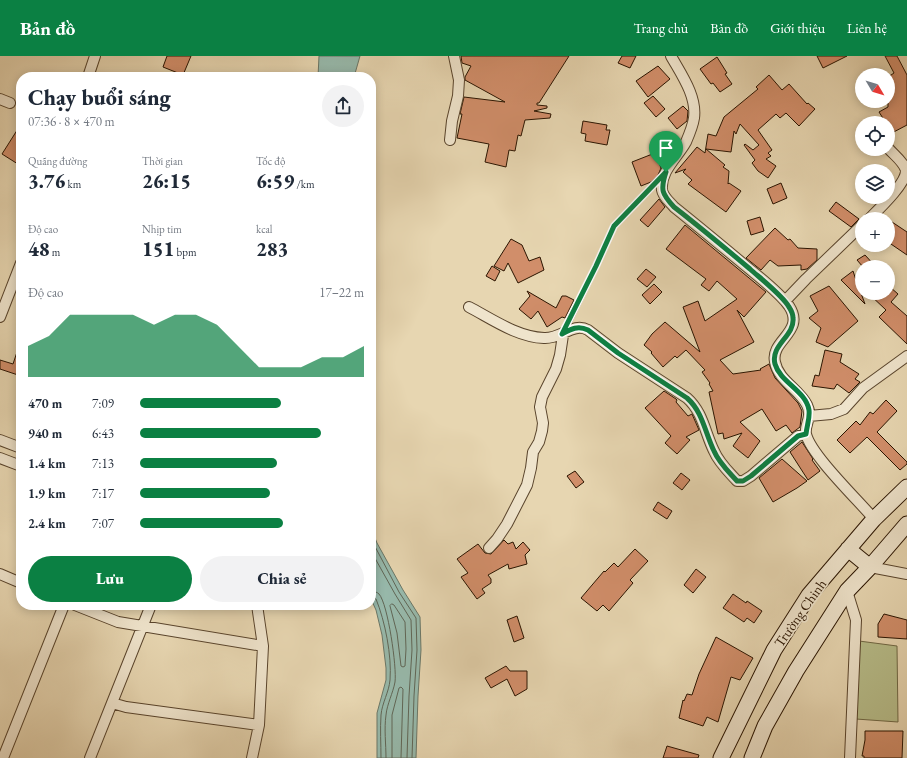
<!DOCTYPE html>
<html lang="vi">
<meta charset="utf-8">
<style>
:root{--surface:#fff;--page:#f2f2f3;--text:#1f2937;--muted:#747a83;--accent:#0b8043}
body{margin:0;font-family:"EB Garamond",serif;background:var(--page);color:var(--text);height:100vh;display:flex;flex-direction:column;font-size:15px;white-space:nowrap}
*{box-sizing:border-box;margin:0}
p{font-size:13px;color:var(--muted)}
.icon{flex:none;width:22px;height:22px;fill:none;stroke:currentColor;stroke-width:2;stroke-linecap:round;stroke-linejoin:round}
.map{position:relative;flex:1;overflow:hidden}
.panel{position:absolute;left:16px;top:16px;width:360px;height:538px;display:flex;flex-direction:column;background:var(--surface);border-radius:16px;box-shadow:0 2px 10px #0003}
.panel>*{flex:none}
.needle{width:26px;rotate:128deg}
.tools{position:absolute;left:855px;top:12px;display:grid;gap:8px}
.tools a{display:grid;place-items:center;width:40px;height:40px;border-radius:50%;background:var(--surface);box-shadow:0 2px 10px #0003;font-size:20px}
.pin{position:absolute;display:grid;place-items:center;width:34px;height:34px;color:#fff;margin:-41px -17px;border-radius:50% 50% 50% 0;rotate:-45deg;box-shadow:0 0 4px #0007}
.pin .icon{rotate:45deg}
.round{display:grid;place-items:center;flex:none;width:42px;height:42px;border-radius:21px;background:var(--page)}
.head{display:flex;align-items:center;justify-content:space-between;height:68px;padding:0 12px}
h1{font-size:22px;font-weight:800;line-height:30px}
.stats{display:grid;grid-template-columns:repeat(3,1fr);gap:6px;height:68px;padding:4px 12px}
.stats div{display:grid;align-content:center}
.stats b{font-size:20px;font-weight:800}
.stats small{font-size:11px;font-weight:400}
.stats p{font-size:11px}
.chart{height:112px;padding:8px 12px}
.chart p{display:flex;justify-content:space-between}
.chart svg{width:100%;height:72px;margin-top:4px;fill:var(--accent);opacity:.7}
.primary-button{display:flex;gap:8px;margin-top:auto;padding:8px 12px}
.primary-button a{flex:1;height:46px;border-radius:24px;background:var(--accent);color:#fff;font-size:16px;font-weight:800;line-height:46px;text-align:center}
.primary-button a+a{background:var(--page);color:var(--text)}
ul{padding:0 12px;list-style:none;font-size:13px}
li{display:grid;grid-template-columns:64px 48px 1fr;align-items:center;height:30px}
li i{height:10px;border-radius:5px;background:var(--accent)}
header{display:flex;align-items:center;gap:24px;box-sizing:border-box;height:56px;padding:0 20px;background:var(--accent);color:#fff}
header strong{font-size:19px}
nav{display:flex;gap:22px;margin-inline-start:auto;font-size:14px}
.map>svg:first-child{display:block}
.green{fill:#b7bd8a;stroke:#706845}
.water{fill:#97b9ab;stroke:#6b7767}
.lines{fill:none;stroke-linecap:round;stroke-linejoin:round}
.shore{stroke:#606656;stroke-width:1}
.building{fill:#d18e6a;stroke:#2a1400}
.lane-casing{stroke:#59442c;stroke-width:7}
.street-casing{stroke:#59442c;stroke-width:12}
.secondary-casing{stroke:#2a1400;stroke-width:17}
.lane{stroke:#efe4cc;stroke-width:5}
.street{stroke:#efe4cc;stroke-width:10}
.secondary{stroke:#efe4cc;stroke-width:15}
.route-casing{stroke:#fff;stroke-width:8}
.route{stroke:#0b8043;stroke-width:5}
.labels{text-anchor:middle;dominant-baseline:central;stroke-width:3.5;stroke-linejoin:round;paint-order:stroke}
.street-label{font-size:14px;fill:#2a1400;stroke:#efe4cc}
</style>
<header>
<strong>Bản đồ</strong>
<nav><a>Trang chủ</a><a>Bản đồ</a><a>Giới thiệu</a><a>Liên hệ</a></nav>
</header>
<div class="map">
<svg width="907" height="702" viewBox="0 0 907 702">
<rect width="100%" height="100%" fill="#e7d6b1"/>
<filter id="stains"><feTurbulence type="fractalNoise" baseFrequency=".005" numOctaves="4"/><feColorMatrix values="0 0 0 0 .2 0 0 0 0 .09 0 0 0 0 .02 0 0 0 .5 -.17"/></filter>
<radialGradient id="worn" r=".72"><stop offset=".6" stop-color="#630" stop-opacity="0"/><stop offset="1" stop-color="#630" stop-opacity=".3"/></radialGradient>
<path class="green" d="M859 585 897 590 898 666 856 663Z"/>
<path class="water" d="M319 0H360L354 21H318Z
M371 472 377 487 403 534 420 561 421 594 418 640 416 702H377V657L386 624V612L382 579 376 554 371 543Z"/>
<g class="lines">
<path class="shore" d="M371 483 399 536 416 562 417 594 414 640 412 702
M371 495 395 538 411 564 412 594 409 640 407 702
M371 535C374 535 377 536 379 538 388 548 397 612 395 626 393 637 387 648 386 659 384 673 386 688 386 702
M371 540 376 543C385 565 392 600 390 624 389 636 382 647 381 659 380 673 381 688 381 702
M392 548 394 549 405 566 406 593 405 610 403 611 401 610 397 577 390 550Z
M392 702V659L399 632 401 631 403 633 401 702"/>
</g>
<path class="building" d="M167 0H191L183 19 163 11Z
M461 0H569L539 47H537V49L547 50V52L534 55 551 58 550 62 525 64 521 80 518 79 515 95 509 94 506 111 485 106 489 88 457 82 462 58H460L464 41 505 46 465 24V21L471 10 462 7Z
M622 0H636L630 12 618 7Z
M817 0H847L823 12Z
M885 0H897L907 19V69L888 79V67H886L879 56 888 51V21L894 17Z
M717 1 727 17 725 18 732 28 720 36 713 27 711 28 700 13Z
M658 10 670 23 648 41 636 25Z
M769 19 782 34 789 28 807 48 808 47 815 53 799 70 786 57 780 62 776 58 758 74 772 94 768 97 771 100 766 103 776 110 768 122 758 115 752 107 755 104 744 89 745 88 753 94 759 89 740 68 736 78 734 75 731 96 706 93 725 109 723 111 729 115 728 128 729 127 741 135 726 156 688 128 692 124 683 116 686 113 675 117 697 91 705 97 708 78 716 80 724 61 758 33 756 31Z
M653 40 665 53 656 61 644 47Z
M683 50 688 55 687 65 677 73 668 62Z
M583 65 607 69 606 74H610L607 89 585 85 586 78 581 77Z
M21 68V110L2 98Z
M655 97 661 112 658 119 651 126 641 130 632 106Z
M781 127 787 142 773 148 767 133Z
M659 143 665 151 648 171 640 164Z
M836 146 859 163 851 171 829 155Z
M760 161 764 175 751 179 747 165Z
M892 166 907 176V199L888 186V172Z
M685 169 766 236 744 261 737 254 754 286 720 304 733 318 761 314 760 313 769 308 775 322 798 347 802 355 800 371 792 377 786 369 776 375 762 353 740 366 760 385 748 402 733 390 742 377 724 383 723 377 718 378 709 336 713 335 709 328 710 327 702 316 705 314 686 294 677 302 675 300 663 311 651 297 652 296 644 289 652 278 665 266 700 296 683 251 698 245 705 265 737 243 717 225 709 235 701 229 706 223 666 193Z
M775 172 788 184 790 183 798 192 817 193V204L807 213 801 214V209L778 210 770 204 761 214 746 202Z
M511 183 522 189 529 205 540 201 544 214 518 227 508 207 504 215 494 210Z
M865 199 876 211H863L857 204Z
M492 210 500 215 495 225 486 220Z
M646 213 656 221 647 231 637 223Z
M853 215 855 221 865 248 841 224Z
M654 228 662 236 650 248 642 239Z
M829 230 858 265 828 291 816 286 821 272 809 262 818 255 810 240Z
M890 231 898 238 891 246 907 260V288L879 261 886 254 868 237H881L883 239 885 237H888V233Z
M527 235 556 252 562 240H566L574 244 565 262 562 261 547 271 538 255 531 263 519 253 530 240Z
M19 290H21V320L0 313V304L13 308Z
M825 294 842 298 840 306 859 318 855 323 860 326 849 337 837 328 834 333 812 330 815 319 819 320Z
M664 335 676 343 677 344 676 346 688 360 692 358 699 374 686 381 690 384 677 398 665 387 671 380 645 352Z
M886 344 897 355 877 376 907 406V408L900 414 867 381 850 397 837 384 856 365 860 369 870 356 873 358Z
M802 386 813 403 812 404 820 415 808 424 790 396Z
M782 403 807 425 797 432 773 446 759 422Z
M575 415 584 426 576 432 567 420Z
M681 417 690 424 682 434 673 427Z
M658 446 672 455 667 463 653 454Z
M504 484 508 488 513 486 516 493 523 486 530 494 525 499 527 508 509 513 508 508 488 519 491 523V527L482 533 485 537 477 543 461 521 468 517 457 503 478 488 485 497 491 498Z
M635 493 648 505 630 524 633 527 609 555 603 549 597 555 581 542 604 515 605 516 614 507 618 511Z
M696 513 706 521 693 537 684 529Z
M733 538 746 547 747 545 762 555 754 567 747 562 744 566 723 552Z
M884 558 907 564V583L878 581V568Z
M517 560 524 582 514 586 507 564Z
M716 581 753 602 740 624 731 621 718 666 707 661 703 670 679 662 683 644 684 645 687 638 692 639 699 618Z
M506 610 510 615H527V633L515 640 507 623 491 632 485 622Z
M865 675H903L902 702H864V700H862L865 684Z
M667 690 699 699 698 702H663Z"/>
<g class="lines">
<defs>
<path id="lane" d="M564 275 596 210 614 170 662 120"/>
<path id="street" d="M671 0C681 18 697 40 694 62 693 69 689 79 686 86 678 101 660 115 662 134 663 141 670 146 674 151 699 171 723 191 747 211 759 221 780 237 789 250 806 276 770 284 775 306 778 324 799 333 807 349 813 361 804 369 806 378 811 399 858 444 874 463
M88 21 95 0
M0 43 10 47
M450 84 452 65 458 40 459 24 454 0
M869 163C878 154 907 127 906 114 903 105 894 99 888 92
M785 245 806 223 862 169
M469 251C492 263 517 281 544 282 561 283 573 266 588 274L618 297 687 342C703 356 705 377 714 395 719 407 729 416 737 425H743L751 420 798 380 806 378
M0 261 21 207
M809 360 831 358 844 353 863 332 907 300
M0 384 21 392
M0 402 21 410
M489 492 497 483 507 468 527 429 531 412 533 396 539 386 542 375 543 367 540 351 542 341 556 313 560 299 563 279
M870 511 907 518
M0 518 21 527
M847 535 856 564 850 702
M75 549 118 566 263 590
M112 647 126 651 259 669
M3 702 64 549
M90 702 151 549
M252 702 259 669 263 590 257 549"/>
<path id="secondary" d="M848 493 870 511
M721 702 774 594 809 539 874 463 907 431
M752 702 765 670 796 615 847 535 870 511 907 468"/>
</defs>
<use href="#lane" class="lane-casing"/>
<use href="#street" class="street-casing"/>
<use href="#secondary" class="secondary-casing"/>
<use href="#lane" class="lane"/>
<use href="#street" class="street"/>
<use href="#secondary" class="secondary"/>
</g>
<g class="lines">
<defs>
<path id="route" d="M666 116C660 134 662 138 674 151 700 171 725 192 750 213 760 222 783 240 789 251 791 254 793 259 793 262 795 280 770 289 775 308 780 326 806 335 809 354 810 362 807 369 806 378L798 380 751 420 743 425H737C729 416 719 407 714 395 705 377 703 356 687 342L618 297 588 274C578 269 571 273 562 278L596 210 614 170Z"/>
</defs>
<use href="#route" class="route-casing"/>
<use href="#route" class="route"/>
</g>
<g class="labels">
<g class="street-label">
<text transform="translate(800 557) rotate(-55)">Trường Chinh</text>
</g>
</g>
<rect width="100%" height="100%" filter="url(#stains)"/>
<rect width="100%" height="100%" fill="url(#worn)"/>
</svg>
<div class="tools">
<a><svg class="needle" viewBox="-14 -14 28 28"><path d="M0-13l5 13h-10z" fill="#e53935"/><path d="M0 13l5-13h-10z" fill="#747a83"/></svg></a>
<a><svg class="icon" aria-label="locate" viewBox="0 0 24 24"><circle cx="12" cy="12" r="6"/><path d="M12 2v4M12 18v4M2 12h4M18 12h4"/></svg></a>
<a><svg class="icon" aria-label="layers" viewBox="0 0 24 24"><path d="M12 4l9 5-9 5-9-5zM3 14l9 5 9-5"/></svg></a>
<a>+</a>
<a>−</a>
</div>
<div class="pin" style="left:666px;top:116px;background:#1e9e55"><svg class="icon" aria-label="arrive" viewBox="0 0 24 24"><path d="M6 21V4h12l-3 4 3 4H6"/></svg></div>
<section class="panel">
<div class="head"><div><h1>Chạy buổi sáng</h1><p>07:36 · 8 × 470 m</p></div><a class="round"><svg class="icon" aria-label="share" viewBox="0 0 24 24"><path d="M12 15V3M7 8l5-5 5 5M5 13v7h14v-7"/></svg></a></div>
<div class="stats">
<div><p>Quãng đường</p><b>3.76<small> km</small></b></div>
<div><p>Thời gian</p><b>26:15</b></div>
<div><p>Tốc độ</p><b>6:59<small> /km</small></b></div>
</div>
<div class="stats">
<div><p>Độ cao</p><b>48<small> m</small></b></div>
<div><p>Nhịp tim</p><b>151<small> bpm</small></b></div>
<div><p>kcal</p><b>283</b></div>
</div>
<div class="chart"><p><span>Độ cao</span>17–22 m</p>
<svg viewBox="0 0 160 44" preserveAspectRatio="none"><path d="M0 44V25L10 19L20 6L30 6L40 6L50 6L60 12L70 6L80 6L90 12L100 25L110 38L120 38L130 38L140 32L150 32L160 25V44z"/></svg>
</div>
<ul>
<li><b>470 m</b>7:09<i style="width:63%"></i></li>
<li><b>940 m</b>6:43<i style="width:81%"></i></li>
<li><b>1.4 km</b>7:13<i style="width:61%"></i></li>
<li><b>1.9 km</b>7:17<i style="width:58%"></i></li>
<li><b>2.4 km</b>7:07<i style="width:64%"></i></li>
</ul>
<div class="primary-button"><a>Lưu</a><a>Chia sẻ</a></div>
</section>
</div>
